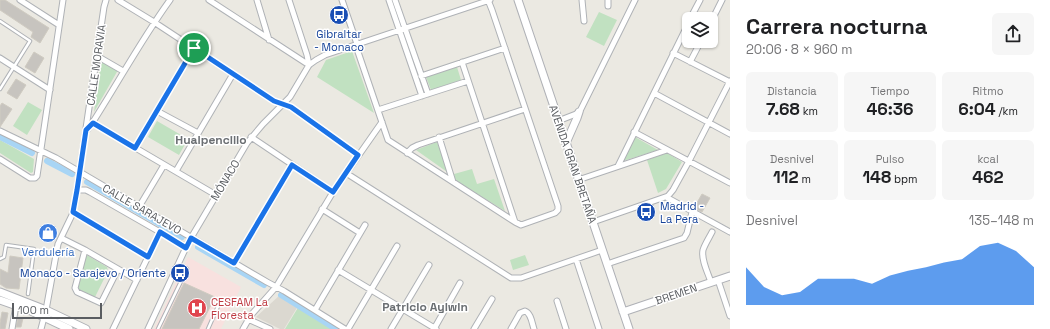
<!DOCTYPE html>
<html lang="es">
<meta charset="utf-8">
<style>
:root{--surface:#fff;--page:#f6f6f6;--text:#202124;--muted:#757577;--accent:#1a73e8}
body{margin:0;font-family:"Space Grotesk",sans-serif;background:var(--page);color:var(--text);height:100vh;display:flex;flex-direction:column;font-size:15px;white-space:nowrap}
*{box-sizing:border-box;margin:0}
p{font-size:13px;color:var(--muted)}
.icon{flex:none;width:22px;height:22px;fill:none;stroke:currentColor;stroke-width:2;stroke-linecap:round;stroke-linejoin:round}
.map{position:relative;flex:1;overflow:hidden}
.drawer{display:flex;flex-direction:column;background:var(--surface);width:320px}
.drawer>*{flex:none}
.controls{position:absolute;left:682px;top:12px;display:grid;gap:8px}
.controls a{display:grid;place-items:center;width:36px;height:36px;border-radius:6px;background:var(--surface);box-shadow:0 1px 3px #0004;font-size:20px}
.scale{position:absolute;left:12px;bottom:10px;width:90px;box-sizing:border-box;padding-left:4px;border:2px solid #5a5d61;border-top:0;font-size:11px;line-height:14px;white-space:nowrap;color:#5a5d61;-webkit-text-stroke:3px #fff;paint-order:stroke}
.pin{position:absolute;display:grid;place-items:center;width:34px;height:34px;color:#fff;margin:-17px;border:2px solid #fff;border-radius:50%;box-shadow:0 1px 4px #0007}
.round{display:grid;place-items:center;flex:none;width:42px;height:42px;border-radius:6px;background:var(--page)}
.overview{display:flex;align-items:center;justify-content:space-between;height:68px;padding:0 16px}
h1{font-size:22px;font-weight:800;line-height:30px}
.metrics{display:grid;grid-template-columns:repeat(3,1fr);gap:6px;height:68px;padding:4px 16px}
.metrics div{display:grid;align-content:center;border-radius:6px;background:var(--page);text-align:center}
.metrics b{font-size:17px;font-weight:800}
.metrics small{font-size:11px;font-weight:400}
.metrics p{font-size:11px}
.chart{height:112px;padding:8px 16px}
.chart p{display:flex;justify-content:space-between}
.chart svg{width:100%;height:72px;margin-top:4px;fill:var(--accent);opacity:.7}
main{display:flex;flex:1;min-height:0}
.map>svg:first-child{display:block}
.education{fill:#dbd8d0}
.medical{fill:#f8e1df}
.green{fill:#c1e1c1}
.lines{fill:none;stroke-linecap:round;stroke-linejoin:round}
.canal{stroke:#a8d5f5;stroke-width:6}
.building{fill:#c7c4bf;stroke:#cfcbc1}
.lane-casing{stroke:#afb2b6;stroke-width:4.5}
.street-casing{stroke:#afb2b6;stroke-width:7}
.secondary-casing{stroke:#afb1b6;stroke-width:9}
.lane{stroke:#fff;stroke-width:2.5}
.street{stroke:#fff;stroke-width:5}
.secondary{stroke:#fff;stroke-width:7}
.route-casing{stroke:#fff;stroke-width:8}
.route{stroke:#1a73e8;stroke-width:5}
.labels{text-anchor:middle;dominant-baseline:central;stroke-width:3;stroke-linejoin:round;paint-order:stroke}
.transit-label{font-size:11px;fill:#164399;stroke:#fff}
.street-label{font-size:11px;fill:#5a5d61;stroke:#fff}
.shop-label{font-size:11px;fill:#366cbe;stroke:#fff}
.health-label{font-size:11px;fill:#be3a42;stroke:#fff;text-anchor:start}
.neighbourhood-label{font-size:12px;font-weight:bold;fill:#6b6f73;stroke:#fff}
</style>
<main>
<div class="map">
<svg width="730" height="329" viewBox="0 0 730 329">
<rect width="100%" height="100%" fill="#ebe9e2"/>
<path class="education" d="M280 295 298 306 284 329H280L256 317Z"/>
<path class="medical" d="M188 257 241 287 221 329H154Z"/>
<path class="green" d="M599 12 617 20 604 46 586 37Z
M352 51 374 113 317 77 326 60Z
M101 60 118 70 94 112Z
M457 67 461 80 431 90 426 77Z
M28 102 42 110 27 135 13 126Z
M157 121 188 139 179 155 148 137Z
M635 137 658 150 623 161Z
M0 140 34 159 33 172 31 173 0 153Z
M437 142 450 174 416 150Z
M667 153 682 162 666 189 658 193 647 160Z
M472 169 477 184 494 179 505 211 455 180 454 174Z
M85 254 107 267 108 271 95 297H92L78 291 77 288Z
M525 255 529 265 513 270 510 260Z
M299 306 339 329H285Z"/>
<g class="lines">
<path class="canal" d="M0 137 32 153
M47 161 72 174
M87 182 182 237
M198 247 264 285
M281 295 336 329"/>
</g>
<path class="building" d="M0 0H5L49 28 40 43 31 37 33 32 0 10Z
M34 52 44 58 35 73 25 67Z
M16 79 26 85 17 99 7 93Z
M2 103 12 109 0 127V106Z
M702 194 710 198 702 212 694 208Z
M10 256 23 258 19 289 6 288 0 284V269L8 273Z
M184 283 215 297 199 329H162Z
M2 312 8 313 5 329H0V323Z
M18 318H23L21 327H16Z"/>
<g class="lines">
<defs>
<path id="lane" d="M0 21 30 41 0 89
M0 259 4 257 6 245 34 249 28 294
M158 329 187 269
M208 329 219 304"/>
<path id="street" d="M20 0 59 25
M118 0 154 22 274 101 291 107 358 155
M209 0 309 65
M257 0 269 40
M289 0 307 55 309 65
M342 0 357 44V49L388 140 515 222 521 225 555 213 558 210V206L492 10 488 0
M389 0 422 96
M395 0 428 94
M582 0 584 21
M608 0V6
M690 19 700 0
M711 22 722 0
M673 53 730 82
M97 56 123 71
M0 58 50 90
M462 62 515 222
M690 62 701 41
M421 76 505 48
M654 93 730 134
M378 110 468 81
M157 111 198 133
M558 121 576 114 580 111 635 0
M93 123 216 195
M87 130 91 125C118 83 141 40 170 0
M0 131 56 158 267 282 284 291 345 329
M634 132 730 183
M251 137 333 192
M439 137 453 182
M135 148 194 48
M407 153 412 148 418 145 525 109
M0 159 30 178H35L37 176 63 0
M618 166 689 22
M176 171 233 74
M346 173 511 278H521L602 250
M578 180 667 150
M77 190H86L90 192 186 247
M666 197 730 232
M139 207 164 165
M322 209 360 233
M73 212 148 257
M593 222 668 196 673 190 689 161 730 81
M61 238 85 250 137 280
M85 250 75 288 77 292 101 303 118 269
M576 259 599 329
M234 263 292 165
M607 264 684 238 687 233 692 212
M338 270 436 329
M718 280 730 316
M711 282C708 273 701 260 703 250 705 244 709 238 712 232
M557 301 566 329
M315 310 365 225
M248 319 270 329
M12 329 16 305
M41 329 46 310 58 244 72 215 75 202 104 7 106 0
M113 329 160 232
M148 329 188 243 247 143 263 124 290 97 309 65 316 60 325 55 490 0
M243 329 251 315 276 287 333 192 382 122
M348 329 397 246
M391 329 429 265
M434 329 460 283
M474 329 492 299
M511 329 520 313 525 311C531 313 532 323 534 329"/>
<path id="secondary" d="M518 0 629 329
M566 143 577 118 579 112
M0 292 46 310 86 329
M0 300 31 311 69 329
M623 312 730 276"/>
</defs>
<use href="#lane" class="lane-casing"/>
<use href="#street" class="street-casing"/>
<use href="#secondary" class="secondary-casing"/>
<use href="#lane" class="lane"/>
<use href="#street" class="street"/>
<use href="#secondary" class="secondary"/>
</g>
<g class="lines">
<defs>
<path id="route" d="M194 48 274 101 291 107 358 155 333 192 292 165 234 263 191 238 186 248 160 232 148 257 73 212 77 190 86 130 93 123 135 148Z"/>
</defs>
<use href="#route" class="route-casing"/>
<use href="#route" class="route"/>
</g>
<defs>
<symbol id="bus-disc" viewBox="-11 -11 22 22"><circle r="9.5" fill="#1a4fb4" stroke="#fff"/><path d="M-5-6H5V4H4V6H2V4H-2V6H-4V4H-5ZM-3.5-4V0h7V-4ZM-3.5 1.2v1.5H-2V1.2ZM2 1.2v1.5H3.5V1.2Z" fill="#fff"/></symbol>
<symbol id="shop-disc" viewBox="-11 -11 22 22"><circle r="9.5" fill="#3f7fe0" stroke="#fff"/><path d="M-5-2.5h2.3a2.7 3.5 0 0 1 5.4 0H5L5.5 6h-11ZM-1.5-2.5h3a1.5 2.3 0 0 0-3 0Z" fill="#fff"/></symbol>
<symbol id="hospital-disc" viewBox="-11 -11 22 22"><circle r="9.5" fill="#e0444e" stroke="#fff"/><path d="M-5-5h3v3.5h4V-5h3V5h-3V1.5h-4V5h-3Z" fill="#fff"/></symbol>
</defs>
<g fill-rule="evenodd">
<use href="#bus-disc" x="328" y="4" width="22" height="22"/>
<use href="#bus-disc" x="635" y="201" width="22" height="22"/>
<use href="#shop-disc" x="37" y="222" width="22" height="22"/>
<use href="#bus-disc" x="169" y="262" width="22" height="22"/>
<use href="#hospital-disc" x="186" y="297" width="22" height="22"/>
</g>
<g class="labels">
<g class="transit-label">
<text x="339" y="34">Gibraltar<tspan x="339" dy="13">- Monaco</tspan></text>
<text x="660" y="206" text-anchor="start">Madrid -<tspan x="660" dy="13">La Pera</tspan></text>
<text x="166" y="273" text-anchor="end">Monaco - Sarajevo / Oriente</text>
</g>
<g class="street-label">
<text transform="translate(96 65) rotate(-82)">CALLE MORAVIA</text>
<text transform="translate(573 164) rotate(71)">AVENIDA GRAN BRETAÑA</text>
<text transform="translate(225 180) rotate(-59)">MÓNACO</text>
<text transform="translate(142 209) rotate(30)">CALLE SARAJEVO</text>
<text transform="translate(676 294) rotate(-19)">BREMEN</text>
</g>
<g class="shop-label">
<text x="48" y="252">Verdulería</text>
</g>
<g class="health-label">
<text x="211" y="302">CESFAM La<tspan x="211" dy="13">Floresta</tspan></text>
</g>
<g class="neighbourhood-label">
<text x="211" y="140">Hualpencillo</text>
<text x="425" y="307">Patricio Aylwin</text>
</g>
</g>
</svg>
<div class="controls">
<a><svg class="icon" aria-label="layers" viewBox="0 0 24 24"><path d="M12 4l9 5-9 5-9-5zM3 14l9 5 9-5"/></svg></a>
</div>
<div class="scale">100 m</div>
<div class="pin" style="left:194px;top:48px;background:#1e9e55"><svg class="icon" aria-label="arrive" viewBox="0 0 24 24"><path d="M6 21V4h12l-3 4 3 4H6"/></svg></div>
</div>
<section class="drawer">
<div class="overview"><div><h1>Carrera nocturna</h1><p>20:06 · 8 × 960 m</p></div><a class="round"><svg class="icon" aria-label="share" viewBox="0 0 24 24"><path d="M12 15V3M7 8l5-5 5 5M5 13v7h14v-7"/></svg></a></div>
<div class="metrics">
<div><p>Distancia</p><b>7.68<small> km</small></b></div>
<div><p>Tiempo</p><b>46:36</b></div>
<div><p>Ritmo</p><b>6:04<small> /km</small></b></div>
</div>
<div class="metrics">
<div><p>Desnivel</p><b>112<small> m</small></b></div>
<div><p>Pulso</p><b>148<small> bpm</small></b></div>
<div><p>kcal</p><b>462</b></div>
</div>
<div class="chart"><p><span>Desnivel</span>135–148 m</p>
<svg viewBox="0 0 160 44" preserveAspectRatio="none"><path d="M0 44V21L10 33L20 38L30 36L40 28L50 28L60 28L70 31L80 26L90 23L100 21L110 18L120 16L130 8L140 6L150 11L160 21V44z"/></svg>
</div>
</section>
</main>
